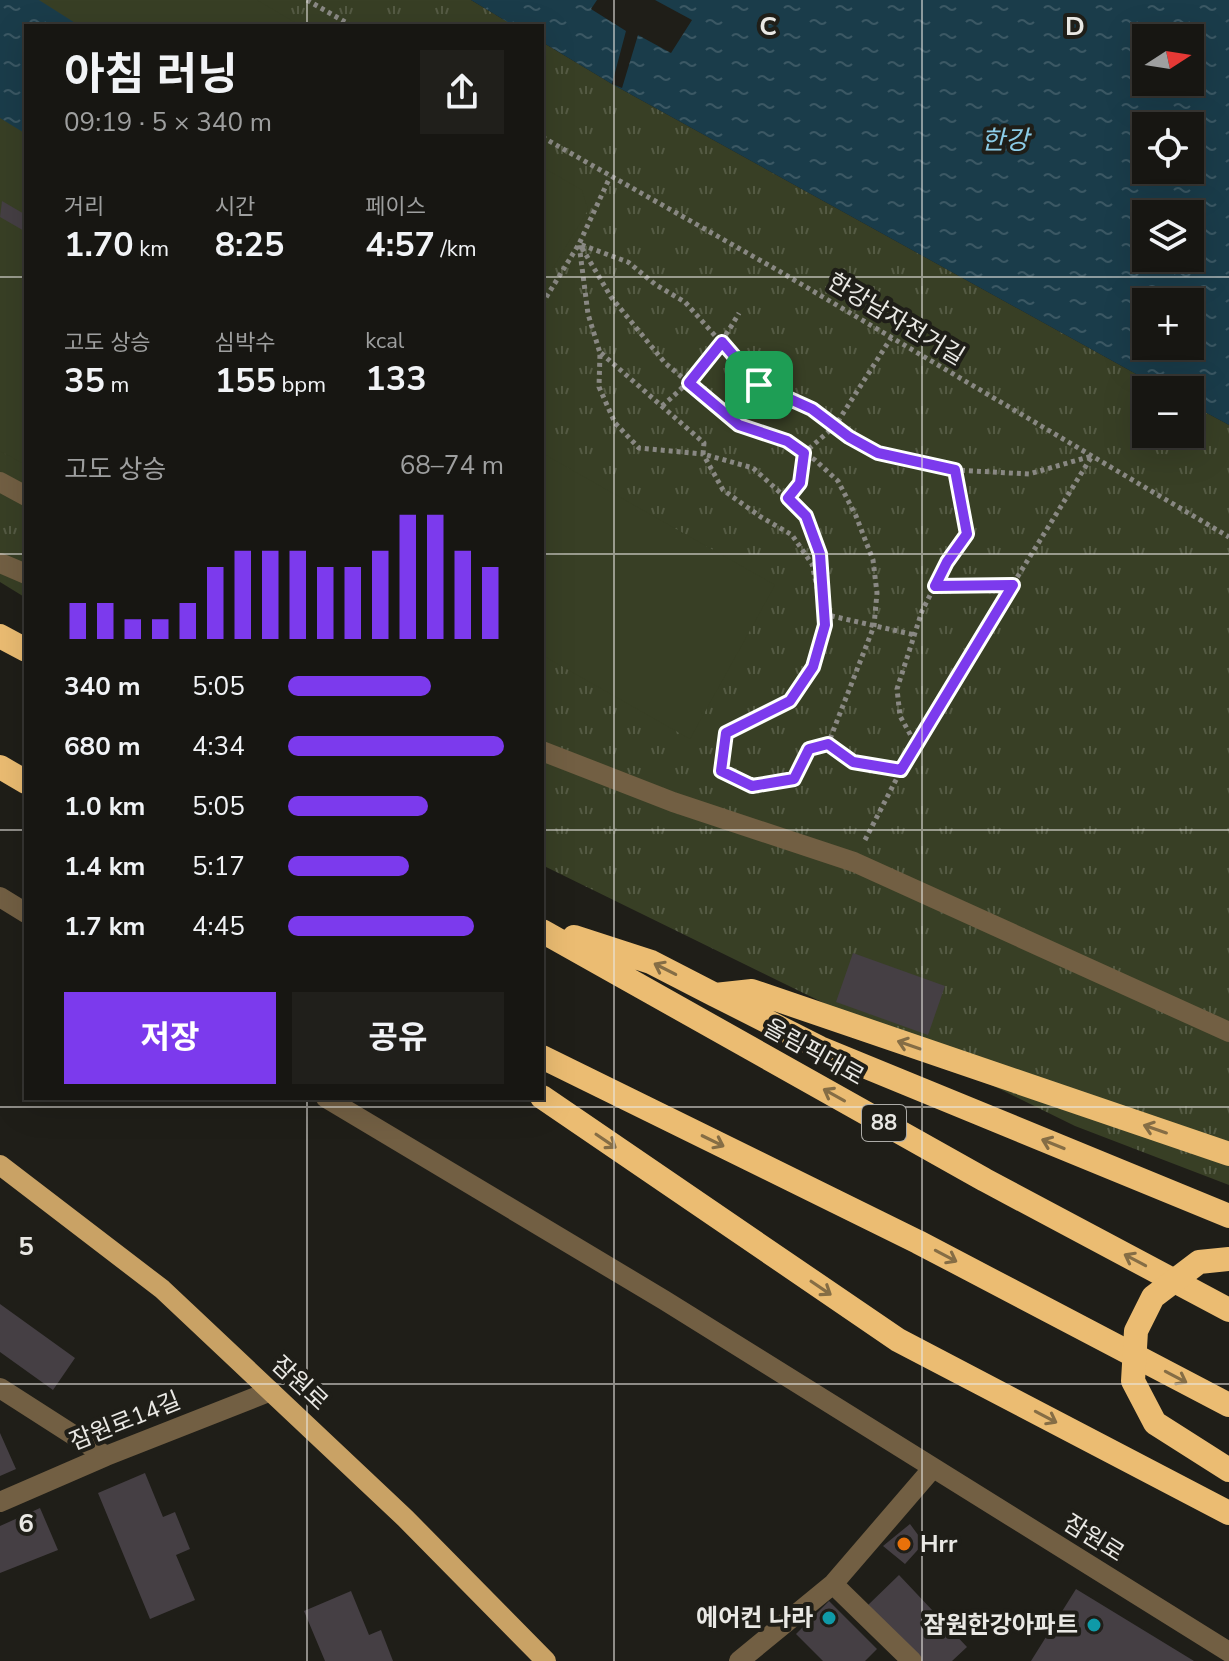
<!DOCTYPE html>
<html lang="ko">
<meta charset="utf-8">
<style>
:root{--surface:#171612;--page:#201f1b;--text:#f1f3f6;--muted:#9e9f9f;--line:#363532;--accent:#7c3aed}
body{margin:0;font-family:"Nunito Sans","Noto Sans KR",sans-serif;background:var(--page);color:var(--text);height:100vh;display:flex;flex-direction:column;font-size:30px;white-space:nowrap}
*{box-sizing:border-box;margin:0}
p{font-size:26px;color:var(--muted)}
.icon{flex:none;width:44px;height:44px;fill:none;stroke:currentColor;stroke-width:2;stroke-linecap:round;stroke-linejoin:round}
.map{position:relative;flex:1;overflow:hidden}
.drawer{position:absolute;left:24px;top:24px;width:520px;height:1076px;display:flex;flex-direction:column;background:var(--surface);border-radius:0px;box-shadow:0 8px 32px #0002,0 0 0 2px var(--line)}
.drawer>*{flex:none}
.needle{width:52px;rotate:78deg}
.fabs{position:absolute;left:1132px;top:24px;display:grid;gap:16px}
.fabs a{display:grid;place-items:center;width:72px;height:72px;border-radius:0px;background:var(--surface);box-shadow:0 8px 32px #0002,0 0 0 2px var(--line);font-size:40px}
.pin{position:absolute;display:grid;place-items:center;width:68px;height:68px;color:#fff;margin:-34px;border-radius:16px;box-shadow:0 4px 12px #0006}
.round{display:grid;place-items:center;flex:none;width:84px;height:84px;border-radius:0px;background:var(--page)}
.head{display:flex;align-items:center;justify-content:space-between;height:136px;padding:0 40px}
h1{font-size:44px;font-weight:700;line-height:60px}
.metrics{display:grid;grid-template-columns:repeat(3,1fr);gap:12px;height:136px;padding:8px 40px}
.metrics div{display:grid;align-content:center}
.metrics b{font-size:34px;font-weight:700}
.metrics small{font-size:22px;font-weight:400}
.metrics p{font-size:22px}
.chart{height:224px;padding:16px 40px}
.chart p{display:flex;justify-content:space-between}
.chart svg{width:100%;height:144px;margin-top:8px;stroke:var(--accent);stroke-width:6}
.button{display:flex;gap:16px;margin-top:auto;padding:16px 40px}
.button a{flex:1;height:92px;border-radius:0px;background:var(--accent);color:#fff;font-size:32px;font-weight:700;line-height:92px;text-align:center}
.button a+a{background:var(--page);color:var(--text)}
ul{padding:0 40px;list-style:none;font-size:26px}
li{display:grid;grid-template-columns:128px 96px 1fr;align-items:center;height:60px}
li i{height:20px;border-radius:10px;background:var(--accent)}
.map>svg:first-child{display:block}
.park{fill:url(#park-tufts)}
.pitch{fill:#383f25}
.water{fill:url(#water-ripples);fill-rule:evenodd}
.pier{fill:#1f1e18}
.building{fill:#453f44}
.lines{fill:none;stroke-linecap:round;stroke-linejoin:round}
.path{stroke:#898883;stroke-width:5;stroke-dasharray:4 4;stroke-linecap:butt}
.minor{stroke:#725f43;stroke-width:20}
.major{stroke:#c9a265;stroke-width:20}
.highway{stroke:#ebbc72;stroke-width:24}
.highway-bridge{stroke:#ebbc72;stroke-width:24}
.oneway{stroke:#856d45}
.route-casing{stroke:#fff;stroke-width:16}
.route{stroke:#7c3aed;stroke-width:10}
.grid{fill:none;stroke:#e9e8e4;stroke-width:2;stroke-opacity:0.55}
.food-dot{fill:#e8710a;stroke:#1f1e18;stroke-width:3}
.culture-dot{fill:#0f9aa8;stroke:#1f1e18;stroke-width:3}
.labels{text-anchor:middle;dominant-baseline:central;stroke-width:8;stroke-linejoin:round;paint-order:stroke}
.shield{fill:#1f1e18;stroke:#acaba7;stroke-width:2}
.shield-label{font-size:22px;font-weight:bold;fill:#e9e8e4}
.street-label{font-size:24px;fill:#e9e8e4;stroke:#1f1e18}
.poi-label{font-size:24px;font-weight:bold;fill:#e9e8e4;stroke:#1f1e18;text-anchor:end}
.water-label{font-size:26px;font-style:italic;fill:#8bcce7;stroke:#1f1e18}
.grid-label{font-size:26px;text-anchor:middle;font-weight:bold;fill:#e9e8e4;stroke:#1f1e18;stroke-width:8;stroke-linejoin:round;paint-order:stroke}
</style>
<div class="map">
<svg width="1229" height="1661" viewBox="0 0 1229 1661">
<defs>
<pattern id="park-tufts" width="24" height="20" patternUnits="userSpaceOnUse" patternTransform="scale(2)"><rect width="24" height="20" fill="#383f25"/><path d="M3 7l-1-3M5 7V3M7 7l1-3M15 17l-1-3M17 17v-4M19 17l1-3" fill="none" stroke="#555b44"/></pattern>
<pattern id="water-ripples" width="26" height="14" patternUnits="userSpaceOnUse" patternTransform="scale(2)"><rect width="26" height="14" fill="#1a3c4a"/><path d="M2 4q2-2 4 0t4 0M15 11q2-2 4 0t4 0" fill="none" stroke="#3b5864"/></pattern>
</defs>
<rect width="100%" height="100%" fill="#1f1e18"/>
<path class="park" d="M0 0H471L514 26H26V598L0 582Z
M542 42 612 84 1165 390H1146V434H1190V404L1229 425V1185L1075 1126 542 865Z"/>
<path class="pitch" d="M0 0H257L301 26H26V465L0 451Z
M542 167 582 190 588 210 542 286Z
M542 453 775 585 690 739 542 655Z"/>
<path class="water" d="M0 0H39L80 26H26V134L0 118Z
M471 0H1229V425L1190 404V390H1165L612 84 542 42V26H514ZM1146 38H1190V82H1146ZM1146 126H1190V170H1146ZM1146 214H1190V258H1146ZM1146 302H1190V346H1146Z"/>
<path class="pier" d="M597 0H655L692 20 671 53 638 35 622 88 612 84 626 31 591 9Z"/>
<path class="building" d="M2 201 26 215V232L0 217Z
M853 953 945 986 928 1035 836 1002Z
M0 1304 75 1358 53 1390 0 1352Z
M0 1433 16 1469 0 1476Z
M145 1473 163 1517 175 1512 190 1549 176 1555 195 1600 150 1619 98 1493Z
M40 1508 58 1550 0 1573V1526Z
M910 1524 924 1543 905 1564 883 1546Z
M899 1575 967 1647 952 1661H919L867 1606Z
M1076 1589 1194 1661H1031Z
M351 1591 369 1635 381 1630 393 1661H325L304 1611Z
M829 1601 877 1649 865 1661H823L796 1634Z"/>
<g class="lines">
<path class="path" d="M307 0 352 26
M542 137 779 271 1229 537
M582 248 611 297 665 363 739 425 787 441 815 460 838 481 856 516 873 560 877 593 874 626 828 744
M542 304 579 244 610 177
M601 353 704 443 703 454 753 468 806 516 820 554 822 596
M662 406C694 379 718 350 739 313
M788 498 800 483 804 453 835 426 891 338
M935 586 1012 585
M823 614 915 635
M901 770 853 762 828 744 809 749 794 779 752 786 721 771 726 733 790 701 813 667 825 625 812 564 792 535 761 517 723 490 703 454 639 448 615 423 599 387 600 353 588 314 579 244 628 262 656 285 685 302 759 385 812 409 849 437 878 453 955 470 967 534 947 562 922 611 897 689 900 716 915 743
M865 840 915 743 1092 456 1029 474 955 470"/>
<path class="minor" d="M0 482 26 496
M0 563 26 574
M542 751 673 802 854 862 1229 1032
M0 897 26 913
M326 1098 664 1300 1229 1652
M0 1388 106 1456
M0 1502 106 1456 271 1391
M833 1584 912 1661
M739 1661 833 1584 932 1469"/>
<path class="major" d="M0 1165 162 1289 405 1518 546 1661"/>
<path class="highway" d="M0 636 26 650
M0 767 26 782
M542 931 985 1180 1229 1310
M574 937 651 962 715 995 752 991 1229 1154
M715 995 820 1048 1229 1216
M542 1057 918 1242 1229 1405
M542 1097 898 1340 1229 1513"/>
<path class="highway-bridge" d="M1229 1259 1199 1262 1153 1297 1136 1331 1133 1381 1155 1423 1229 1470"/>
</g>
<defs><path id="oneway-shaft" d="M-6 0H5M1.5-3L5.5 0L1.5 3" fill="none" stroke-width="1.6" stroke-linecap="round" stroke-linejoin="round" transform="scale(2)"/></defs>
<g class="oneway">
<use href="#oneway-shaft" transform="translate(665 969) rotate(-153)"/>
<use href="#oneway-shaft" transform="translate(909 1045) rotate(-161)"/>
<use href="#oneway-shaft" transform="translate(834 1095) rotate(-151)"/>
<use href="#oneway-shaft" transform="translate(1155 1129) rotate(-161)"/>
<use href="#oneway-shaft" transform="translate(606 1141) rotate(34)"/>
<use href="#oneway-shaft" transform="translate(713 1141) rotate(26)"/>
<use href="#oneway-shaft" transform="translate(1053 1144) rotate(-158)"/>
<use href="#oneway-shaft" transform="translate(946 1256) rotate(28)"/>
<use href="#oneway-shaft" transform="translate(1135 1260) rotate(-152)"/>
<use href="#oneway-shaft" transform="translate(821 1288) rotate(34)"/>
<use href="#oneway-shaft" transform="translate(1176 1377) rotate(28)"/>
<use href="#oneway-shaft" transform="translate(1046 1417) rotate(28)"/>
</g>
<g class="lines">
<defs>
<path id="route" d="M722 342 759 385 812 409 849 437 878 453 955 470 967 534 947 562 935 586 1013 585 901 770 853 762 828 744 809 749 794 779 752 786 721 771 726 733 790 701 813 667 825 625 820 554 806 516 788 498 800 483 804 453 787 441 739 425 689 383Z"/>
</defs>
<use href="#route" class="route-casing"/>
<use href="#route" class="route"/>
</g>
<path class="grid" d="M307 0V26M614 0V1661M922 0V1661M0 277H26M542 277H1229M0 554H26M542 554H1229M0 830H26M542 830H1229M307 1098V1661M0 1107H1229M0 1384H1229"/>
<circle class="food-dot" cx="904" cy="1544" r="8"/>
<g class="culture-dot">
<circle cx="829" cy="1618" r="8"/>
<circle cx="1094" cy="1625" r="8"/>
</g>
<g class="labels">
<rect class="shield" x="862" y="1105" width="44" height="36" rx="6"/>
<g class="shield-label">
<text x="884" y="1123">88</text>
</g>
<g class="street-label">
<text transform="translate(896 319) rotate(31)">한강남자전거길</text>
<text transform="translate(814 1052) rotate(29)">올림픽대로</text>
<text transform="translate(300 1383) rotate(43)">잠원로</text>
<text transform="translate(125 1421) rotate(-22)">잠원로14길</text>
<text transform="translate(1094 1538) rotate(32)">잠원로</text>
</g>
<g class="poi-label">
<text x="920" y="1544" text-anchor="start">Hrr</text>
<text x="813" y="1618">에어컨 나라</text>
<text x="1078" y="1625">잠원한강아파트</text>
</g>
<g class="water-label">
<text x="1005" y="140">한강</text>
</g>
</g>
<g class="grid-label">
<text x="768" y="35">C</text>
<text x="1075" y="35">D</text>
<text x="26" y="1255">5</text>
<text x="26" y="1532">6</text>
</g>
</svg>
<div class="fabs">
<a><svg class="needle" viewBox="-14 -14 28 28"><path d="M0-13l5 13h-10z" fill="#e53935"/><path d="M0 13l5-13h-10z" fill="#9e9f9f"/></svg></a>
<a><svg class="icon" aria-label="locate" viewBox="0 0 24 24"><circle cx="12" cy="12" r="6"/><path d="M12 2v4M12 18v4M2 12h4M18 12h4"/></svg></a>
<a><svg class="icon" aria-label="layers" viewBox="0 0 24 24"><path d="M12 4l9 5-9 5-9-5zM3 14l9 5 9-5"/></svg></a>
<a>+</a>
<a>−</a>
</div>
<div class="pin" style="left:759px;top:385px;background:#1e9e55"><svg class="icon" aria-label="arrive" viewBox="0 0 24 24"><path d="M6 21V4h12l-3 4 3 4H6"/></svg></div>
<section class="drawer">
<div class="head"><div><h1>아침 러닝</h1><p>09:19 · 5 × 340 m</p></div><a class="round"><svg class="icon" aria-label="share" viewBox="0 0 24 24"><path d="M12 15V3M7 8l5-5 5 5M5 13v7h14v-7"/></svg></a></div>
<div class="metrics">
<div><p>거리</p><b>1.70<small> km</small></b></div>
<div><p>시간</p><b>8:25</b></div>
<div><p>페이스</p><b>4:57<small> /km</small></b></div>
</div>
<div class="metrics">
<div><p>고도 상승</p><b>35<small> m</small></b></div>
<div><p>심박수</p><b>155<small> bpm</small></b></div>
<div><p>kcal</p><b>133</b></div>
</div>
<div class="chart"><p><span>고도 상승</span>68–74 m</p>
<svg viewBox="0 0 160 44" preserveAspectRatio="none"><path d="M5 44V33M15 44V33M25 44V38M35 44V38M45 44V33M55 44V22M65 44V17M75 44V17M85 44V17M95 44V22M105 44V22M115 44V17M125 44V6M135 44V6M145 44V17M155 44V22"/></svg>
</div>
<ul>
<li><b>340 m</b>5:05<i style="width:66%"></i></li>
<li><b>680 m</b>4:34<i style="width:100%"></i></li>
<li><b>1.0 km</b>5:05<i style="width:65%"></i></li>
<li><b>1.4 km</b>5:17<i style="width:56%"></i></li>
<li><b>1.7 km</b>4:45<i style="width:86%"></i></li>
</ul>
<div class="button"><a>저장</a><a>공유</a></div>
</section>
</div>
